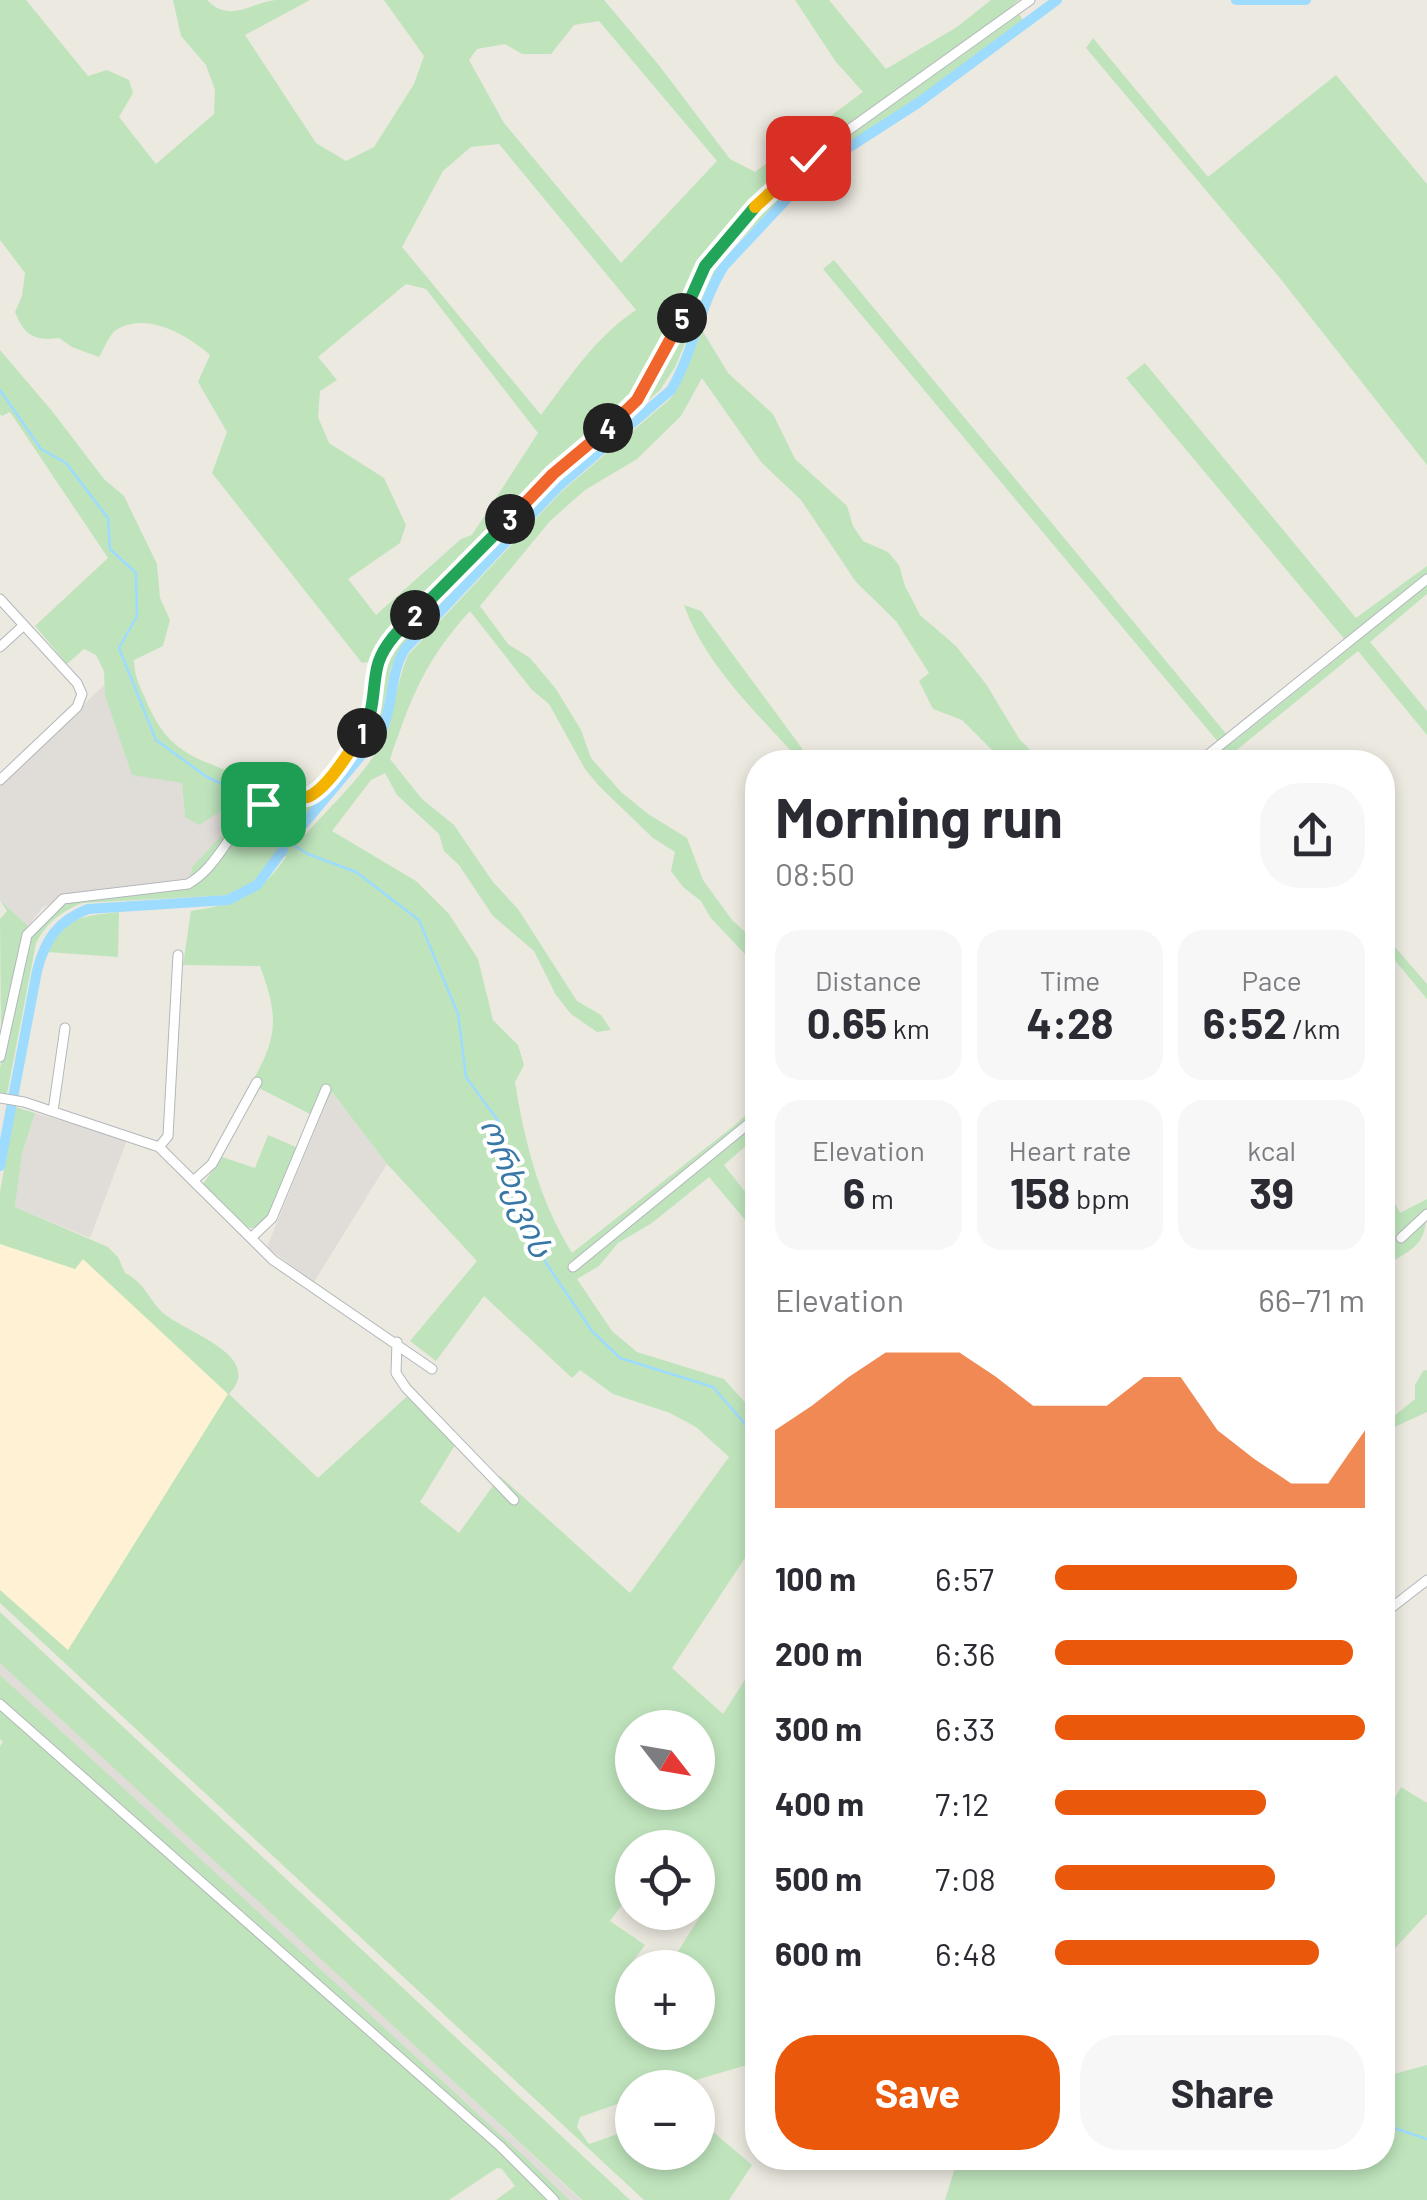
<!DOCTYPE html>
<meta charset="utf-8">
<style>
:root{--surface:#fff;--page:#f7f7f7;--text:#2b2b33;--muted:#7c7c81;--accent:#ea580c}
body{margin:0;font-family:Barlow,"Noto Sans Georgian",sans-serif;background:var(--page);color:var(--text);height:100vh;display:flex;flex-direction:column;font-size:38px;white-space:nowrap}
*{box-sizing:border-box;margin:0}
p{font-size:32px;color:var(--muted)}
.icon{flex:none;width:55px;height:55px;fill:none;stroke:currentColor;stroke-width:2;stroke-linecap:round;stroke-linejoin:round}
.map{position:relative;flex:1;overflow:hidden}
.details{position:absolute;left:745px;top:750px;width:650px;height:1420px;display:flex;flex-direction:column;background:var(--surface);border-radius:40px;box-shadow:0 5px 15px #0003}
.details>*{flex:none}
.needle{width:65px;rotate:121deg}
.buttons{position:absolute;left:615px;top:1710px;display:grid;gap:20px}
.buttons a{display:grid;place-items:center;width:100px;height:100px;border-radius:50%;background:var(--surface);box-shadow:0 5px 15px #0003;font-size:50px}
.pin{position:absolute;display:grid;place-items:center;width:85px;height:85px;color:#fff;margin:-42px;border-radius:20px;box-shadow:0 5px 15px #0006}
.km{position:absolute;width:50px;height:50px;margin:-25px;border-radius:50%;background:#222;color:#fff;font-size:28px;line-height:50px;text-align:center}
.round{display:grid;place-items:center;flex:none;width:105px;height:105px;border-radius:40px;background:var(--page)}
.overview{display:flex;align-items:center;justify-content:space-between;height:170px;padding:0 30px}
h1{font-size:55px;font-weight:700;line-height:75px}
.metrics{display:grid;grid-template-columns:repeat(3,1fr);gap:15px;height:170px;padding:10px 30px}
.metrics div{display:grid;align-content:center;border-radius:25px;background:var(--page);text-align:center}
.metrics b{font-size:42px;font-weight:700}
.metrics small{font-size:28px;font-weight:400}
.metrics p{font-size:28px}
.chart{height:280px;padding:20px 30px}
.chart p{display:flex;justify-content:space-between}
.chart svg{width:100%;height:180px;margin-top:10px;fill:var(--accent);opacity:.7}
.action{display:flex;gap:20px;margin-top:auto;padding:20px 30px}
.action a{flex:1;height:115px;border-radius:40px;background:var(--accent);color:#fff;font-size:40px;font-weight:700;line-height:115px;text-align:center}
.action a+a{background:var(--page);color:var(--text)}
ul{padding:0 30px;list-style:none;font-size:32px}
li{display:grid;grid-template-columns:160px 120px 1fr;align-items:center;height:75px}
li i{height:25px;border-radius:12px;background:var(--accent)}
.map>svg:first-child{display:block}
.commercial{fill:#fef1d4}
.industrial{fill:#e0dcd8}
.green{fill:#bfe4bc;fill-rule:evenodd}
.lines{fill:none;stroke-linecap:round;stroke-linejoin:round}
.stream{stroke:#9ddbff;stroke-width:2.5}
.canal{stroke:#9ddbff;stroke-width:10}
.minor-casing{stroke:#b3b7bb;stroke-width:11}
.minor{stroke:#fff;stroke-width:9}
.split-1-casing{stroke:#fff;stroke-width:20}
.split-2-casing{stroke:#fff;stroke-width:20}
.split-3-casing{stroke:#fff;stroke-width:20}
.split-4-casing{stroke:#fff;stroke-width:20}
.split-5-casing{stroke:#fff;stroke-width:20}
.split-6-casing{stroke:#fff;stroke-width:20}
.split-7-casing{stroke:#fff;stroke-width:20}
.split-1{stroke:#f5b400;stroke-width:12}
.split-2{stroke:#22a559;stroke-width:12}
.split-3{stroke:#22a559;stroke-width:12}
.split-4{stroke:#f0652b;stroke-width:12}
.split-5{stroke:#f0652b;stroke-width:12}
.split-6{stroke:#22a559;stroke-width:12}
.split-7{stroke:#f5b400;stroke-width:12}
.labels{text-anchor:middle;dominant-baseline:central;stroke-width:8;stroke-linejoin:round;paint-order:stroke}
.water-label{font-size:32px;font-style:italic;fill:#3977a7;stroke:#fff}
</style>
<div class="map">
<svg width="1427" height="2200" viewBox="0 0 1427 2200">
<rect width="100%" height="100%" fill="#ece9e0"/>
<path class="commercial" d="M0 1244 75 1269 83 1259 229 1394 68 1651 0 1590Z"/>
<path class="industrial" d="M105 684V695L182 783 185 817 221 811 237 819 192 867 190 878 68 894 42 908 28 926 0 900V786Z
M331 1091 387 1164 314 1282 267 1247Z
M35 1113 127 1140 90 1238 15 1207 22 1154Z
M0 1660 581 2200H567L0 1675Z"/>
<path class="green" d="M0 0H26L88 76 107 70 129 80 133 93 119 117 156 164 214 114 215 90 206 65 181 36 173 0H207C230 24 252 2 276 0 287 0 299 0 310 0L245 35 316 143 346 161 374 147 414 84 424 56 384 0H604L658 64 730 159 755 172 863 92 836 62 795 0H829L886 69 957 27 991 0H1019L1013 5 1023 20 908 106 814 165 721 260 675 367 660 390 561 476 401 647 391 668 380 726 293 833 300 839 307 833C327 810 369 770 381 743 394 715 396 683 408 655L561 492 670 399 678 388 702 330 728 373 773 414 795 459 847 506 853 526 863 541 888 552 899 565 905 586 920 615 956 646 986 684 1020 740 1043 762H1004L962 720 933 709 919 681 929 673 896 621 856 582 801 500 761 462 702 378 681 416 637 459 585 490 550 521 480 606 508 644 530 658 556 689 581 730 591 758 621 792 648 814 687 838 703 880 732 920 757 943V967L710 917 701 901 683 887 671 871 675 852 653 838 599 786 585 769 549 704 532 690 470 611C425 660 411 698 390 759L422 799 454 825 493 882 518 909 577 1001 601 1015 611 1030 597 1032 571 1014 556 995 534 951 493 916 459 865 444 851 439 834 397 795 385 773 371 780 332 831 416 881 449 914 478 959 493 1020 518 1045 524 1065 515 1082C525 1144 539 1199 572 1253L735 1125 757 1104V1136L724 1165 757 1207V1234L709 1177 652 1223 618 1243 599 1266 577 1279 612 1331 637 1352 724 1379 757 1416V1559L749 1552 672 1668 723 1714 757 1661V2062L672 2087 632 2088V2099L580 2117 577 2127 589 2144 632 2129V2152H698V2119L752 2165 729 2200H644L0 1603V1590L68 1650 228 1394 83 1259 75 1269 0 1244V1192L15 1107 35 1113 22 1154 15 1207 108 1247 118 1257 125 1273C144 1282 148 1298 162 1312 185 1333 266 1355 229 1394L318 1478 414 1390 460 1437 420 1502 459 1533 500 1476 630 1593 729 1457 696 1427 670 1413 613 1394 580 1370 572 1378 484 1296 436 1361 410 1341 477 1261 387 1164 332 1092 318 1118 251 1084C278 1037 279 1017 260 966L183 965 191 911C238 904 258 897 286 857L281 848C266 868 257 884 233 895L82 903C61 912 47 922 36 943L7 1094 0 1093V1068L30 937 59 906 68 903 188 887 192 867 237 819 221 811 199 825 185 817 182 783 132 775 105 695 104 671 96 655 84 649 67 664 35 626 108 558 10 412 2 416 0 414V350L52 411 104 479 124 496 157 564 160 598 170 620 163 646 134 660C134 674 139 685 145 698 174 770 212 754 266 792L279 779 302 790C357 744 362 731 374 661L362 663 212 473 227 432 198 382 210 355C187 335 147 311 116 330 109 335 104 349 99 357L72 347 59 338C34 341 25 336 15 312L22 296 25 273 0 240ZM599 21 717 161 621 263 504 123 469 60 477 49 505 44 522 54H551L574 25ZM499 144 636 310C595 337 570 377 541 415L402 247 443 171 471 147ZM406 284 426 289 538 433 472 535 461 539 376 615 348 579 400 543 406 525 384 478 329 443 318 417 320 391 337 380 318 357ZM632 1728H698V1792H632ZM632 1848H698V1894L708 1904 668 1967 698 1968V2032H632V1973L627 1969 645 1945 610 1921 632 1891Z
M1093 38 1208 177 1336 75 1427 184V465L1279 277 1086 48Z
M834 260 1233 742 1351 647 1126 378 1145 363 1356 618 1427 566V594L1370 642 1427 711V735L1358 651 1233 753 1240 762H1230L1226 759 1222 762H1208L1224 749 823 269Z
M684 605 701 611 812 762H801C759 715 705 665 684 605Z
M0 900 28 926 23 935 1 1030 0 919 7 911Z
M119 912 118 957 47 952C63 916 84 916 119 912Z
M1382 932 1427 984V999L1383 946Z
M268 1135 296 1147C290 1163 271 1231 250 1228 237 1226 212 1194 203 1184L222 1157 255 1168Z
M1382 1178 1400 1213 1427 1199C1427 1245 1420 1245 1383 1267Z
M1427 1370V1412L1397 1426 1383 1437V1425L1415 1399V1385L1423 1371Z
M0 1612 630 2200H582L0 1663Z
M0 1675 527 2159 569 2200H496L515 2186 502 2169 497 2168 449 2200H0V1746L3 1742 0 1739Z
M1401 1787 1427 1803V1914L1383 1961V1819Z
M1427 2065V2200H945L958 2158H1382L1383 2077Z"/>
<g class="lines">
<path class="stream" d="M0 390 41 449 66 463 108 518 110 549 136 573 137 616 119 648 156 740 207 777 251 797 256 805
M260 812 273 833 308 854 356 872 419 920 458 1014 466 1077 499 1122 525 1223 546 1263 592 1331 620 1358 713 1387 758 1439
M1382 2124 1427 2139"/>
<path class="canal" d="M1236 0H1306
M296 833 381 732C394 706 389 675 405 649L558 487 671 390C694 351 700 304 724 266L814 170 918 103 1057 0
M0 1166 37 971C45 940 57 921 88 909L228 900 257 885 283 850"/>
<defs>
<path id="minor" d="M0 599 77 683 82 694 77 707 0 780
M0 647 24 625
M1199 762 1427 579
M0 1057 27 935 63 899 188 884C214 869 223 844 243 822 254 810 268 800 283 792L305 797 337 769 366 728 374 705 376 671 381 655 403 626 553 474 618 420 637 399 677 331 705 265 769 192 808 159 1030 0
M0 1098 24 1102 159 1147 273 1260 432 1369
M53 1111 65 1028
M159 1147 168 1136 178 955
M193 1181 212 1164 257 1082
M251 1238 272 1218 326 1089
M1401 1238 1427 1214
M573 1267 758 1116
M397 1342 396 1373 406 1388 514 1500
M1382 1615 1427 1580
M0 1704 500 2146 554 2200"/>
</defs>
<use href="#minor" class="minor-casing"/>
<use href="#minor" class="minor"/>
</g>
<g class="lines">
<defs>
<path id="split-1" d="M263 804 282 792C290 793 300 799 307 797 327 790 351 749 362 733"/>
<path id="split-2" d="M362 733C375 711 372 691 377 668 381 648 400 628 415 615"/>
<path id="split-3" d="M415 615 510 519"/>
<path id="split-4" d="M510 519 553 474 608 428"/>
<path id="split-5" d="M608 428 637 400 682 318"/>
<path id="split-6" d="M682 318 705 266 755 207"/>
<path id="split-7" d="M755 207 808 158"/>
</defs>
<use href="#split-1" class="split-1-casing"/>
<use href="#split-2" class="split-2-casing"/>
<use href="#split-3" class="split-3-casing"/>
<use href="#split-4" class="split-4-casing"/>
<use href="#split-5" class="split-5-casing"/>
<use href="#split-6" class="split-6-casing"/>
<use href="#split-7" class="split-7-casing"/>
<use href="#split-1" class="split-1"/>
<use href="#split-2" class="split-2"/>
<use href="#split-3" class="split-3"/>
<use href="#split-4" class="split-4"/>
<use href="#split-5" class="split-5"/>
<use href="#split-6" class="split-6"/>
<use href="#split-7" class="split-7"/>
</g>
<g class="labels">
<g class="water-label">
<text transform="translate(518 1187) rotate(69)">ორხევის</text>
</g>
</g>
</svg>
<div class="buttons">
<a><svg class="needle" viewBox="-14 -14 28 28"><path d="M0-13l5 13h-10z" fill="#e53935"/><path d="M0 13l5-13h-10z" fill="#7c7c81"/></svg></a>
<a><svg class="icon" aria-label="locate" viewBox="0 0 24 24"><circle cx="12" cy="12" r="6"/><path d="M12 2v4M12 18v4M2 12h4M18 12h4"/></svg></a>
<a>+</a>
<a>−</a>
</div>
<div class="pin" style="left:263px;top:804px;background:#1e9e55"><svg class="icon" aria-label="arrive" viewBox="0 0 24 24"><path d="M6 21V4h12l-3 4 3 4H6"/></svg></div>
<div class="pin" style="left:808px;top:158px;background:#d93025"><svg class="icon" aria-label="check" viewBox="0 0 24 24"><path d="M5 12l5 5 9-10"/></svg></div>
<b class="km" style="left:362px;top:733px">1</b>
<b class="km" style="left:415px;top:615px">2</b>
<b class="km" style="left:510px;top:519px">3</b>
<b class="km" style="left:608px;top:428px">4</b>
<b class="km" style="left:682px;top:318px">5</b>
<section class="details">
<div class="overview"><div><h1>Morning run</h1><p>08:50</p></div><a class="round"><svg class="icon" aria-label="share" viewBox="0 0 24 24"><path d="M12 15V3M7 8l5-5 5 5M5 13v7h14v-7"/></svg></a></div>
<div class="metrics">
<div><p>Distance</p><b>0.65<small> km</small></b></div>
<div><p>Time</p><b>4:28</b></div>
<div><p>Pace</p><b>6:52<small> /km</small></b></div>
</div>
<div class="metrics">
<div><p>Elevation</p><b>6<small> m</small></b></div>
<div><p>Heart rate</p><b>158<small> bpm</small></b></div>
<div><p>kcal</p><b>39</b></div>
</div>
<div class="chart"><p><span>Elevation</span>66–71 m</p>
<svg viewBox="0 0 160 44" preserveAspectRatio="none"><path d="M0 44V25L10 19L20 12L30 6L40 6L50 6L60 12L70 19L80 19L90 19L100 12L110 12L120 25L130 32L140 38L150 38L160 25V44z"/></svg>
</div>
<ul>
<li><b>100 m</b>6:57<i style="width:78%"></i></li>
<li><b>200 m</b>6:36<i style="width:96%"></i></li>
<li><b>300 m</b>6:33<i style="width:100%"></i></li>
<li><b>400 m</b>7:12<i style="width:68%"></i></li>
<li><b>500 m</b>7:08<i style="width:71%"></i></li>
<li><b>600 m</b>6:48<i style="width:85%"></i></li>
</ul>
<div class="action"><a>Save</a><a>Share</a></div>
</section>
</div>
